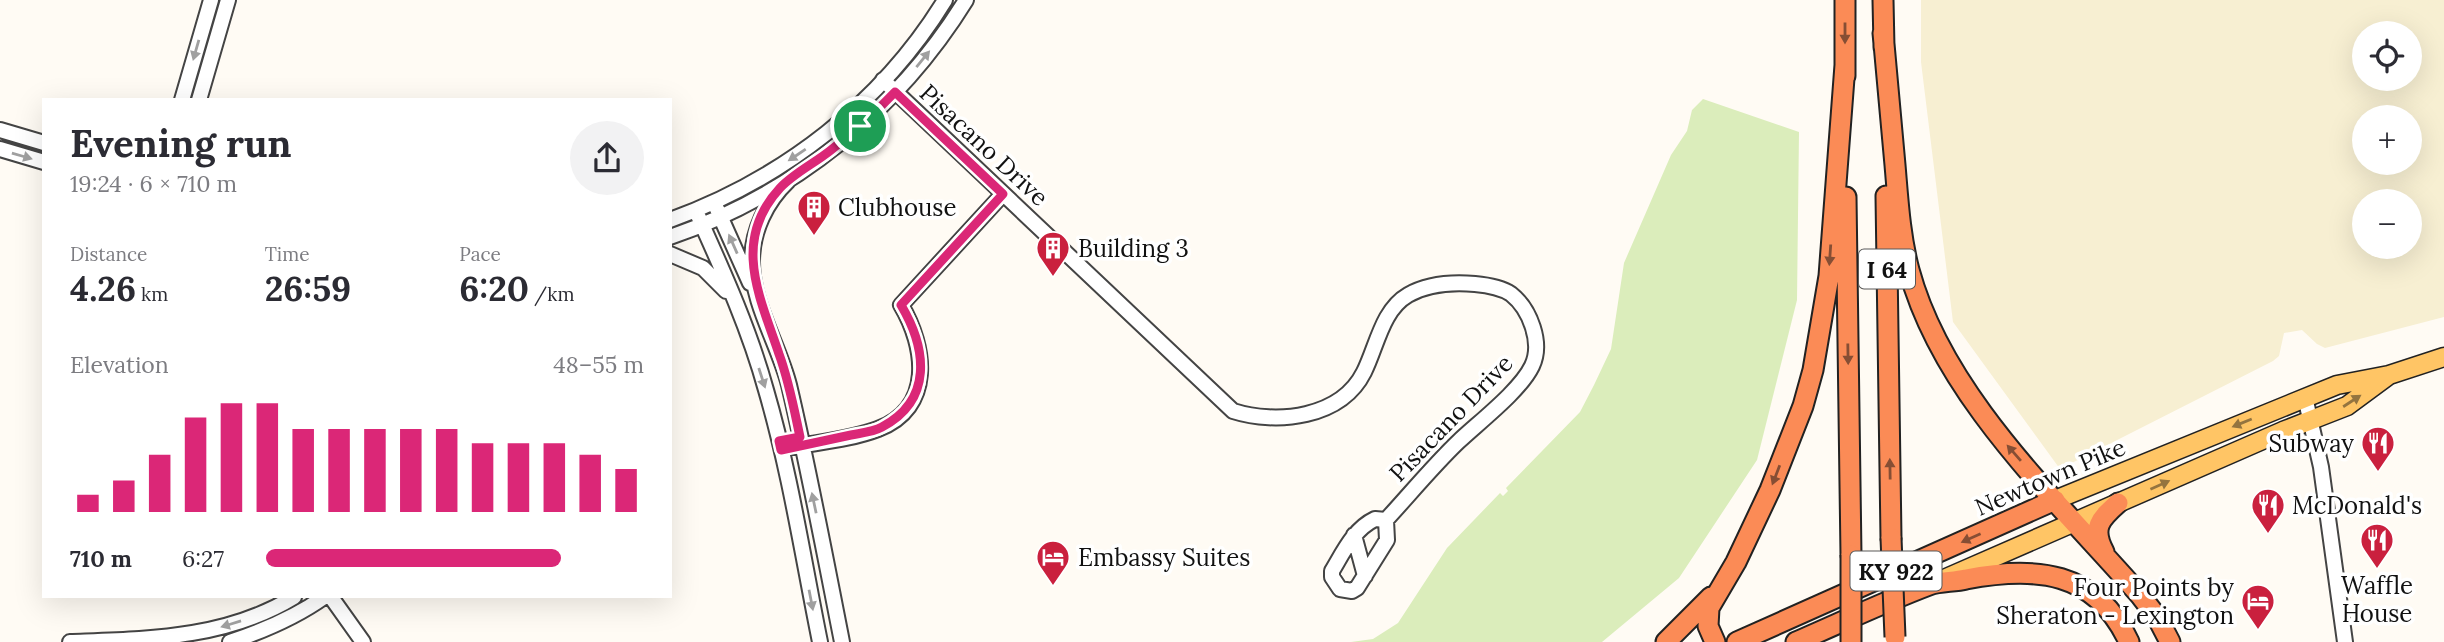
<!DOCTYPE html>
<meta charset="utf-8">
<style>
:root{--surface:#fff;--page:#f2f2f3;--text:#2b2b33;--muted:#7c7c81;--accent:#db2777}
body{margin:0;font-family:Lora,serif;background:var(--page);color:var(--text);height:100vh;display:flex;flex-direction:column;font-size:26px;white-space:nowrap}
*{box-sizing:border-box;margin:0}
p{font-size:23px;color:var(--muted)}
.icon{flex:none;width:38px;height:38px;fill:none;stroke:currentColor;stroke-width:2;stroke-linecap:round;stroke-linejoin:round}
.map{position:relative;flex:1;overflow:hidden}
.drawer{position:absolute;left:42px;top:98px;width:630px;height:500px;display:flex;flex-direction:column;background:var(--surface);border-radius:0px;box-shadow:0 7px 28px #0002}
.drawer>*{flex:none}
.controls{position:absolute;left:2352px;top:21px;display:grid;gap:14px}
.controls a{display:grid;place-items:center;width:70px;height:70px;border-radius:50%;background:var(--surface);box-shadow:0 7px 28px #0002;font-size:35px}
.pin{position:absolute;display:grid;place-items:center;width:60px;height:60px;color:#fff;margin:-30px;border:4px solid #fff;border-radius:50%;box-shadow:0 2px 7px #0007}
.round{display:grid;place-items:center;flex:none;width:74px;height:74px;border-radius:37px;background:var(--page)}
.overview{display:flex;align-items:center;justify-content:space-between;height:119px;padding:0 28px}
h1{font-size:38px;font-weight:700;line-height:52px}
.figures{display:grid;grid-template-columns:repeat(3,1fr);gap:10px;height:119px;padding:7px 28px}
.figures div{display:grid;align-content:center}
.figures b{font-size:35px;font-weight:700}
.figures small{font-size:19px;font-weight:400}
.figures p{font-size:19px}
.chart{height:196px;padding:14px 28px}
.chart p{display:flex;justify-content:space-between}
.chart svg{width:100%;height:126px;margin-top:7px;stroke:var(--accent);stroke-width:6}
ul{padding:0 28px;list-style:none;font-size:23px}
li{display:grid;grid-template-columns:112px 84px 1fr;align-items:center;height:52px}
li i{height:18px;border-radius:9px;background:var(--accent)}
.map>svg:first-child{display:block}
.farmland{fill:#f7efd2;fill-rule:evenodd}
.green{fill:#dbedbb}
.lines{fill:none;stroke-linecap:round;stroke-linejoin:round}
.minor-casing{stroke:#444;stroke-width:18}
.major-casing{stroke:#222;stroke-width:21}
.highway-casing{stroke:#222;stroke-width:23}
.minor{stroke:#fff;stroke-width:14}
.major{stroke:#ffc565;stroke-width:18}
.highway{stroke:#fb8b56;stroke-width:19}
.highway-bridge-casing{stroke:#222;stroke-width:23;stroke-linecap:butt}
.highway-bridge{stroke:#fb8b56;stroke-width:19}
.oneway{fill:#864e34}
.oneway2{fill:#a0a0a0}
.oneway3{fill:#94743f}
.route-casing{stroke:#fff;stroke-width:14}
.route{stroke:#db2777;stroke-width:9}
.labels{text-anchor:middle;dominant-baseline:central;stroke-width:7;stroke-linejoin:round;paint-order:stroke}
.shield{fill:#fff;stroke:#585858;stroke-width:2}
.shield-label{font-size:23px;font-weight:bold;fill:#111}
.street-label{font-size:24px;fill:#111;stroke:#fff}
.poi-label{font-size:24px;fill:#111;stroke:#fff;text-anchor:start}
</style>
<div class="map">
<svg width="2444" height="642" viewBox="0 0 2444 642">
<rect width="100%" height="100%" fill="#fffbf4"/>
<path class="farmland" d="M1921 0H2444V317L2325 348 2317 344 2302 330 2284 333 2279 356 2273 361 2060 469 1953 322 1921 62ZM2364 33H2410V79H2364ZM2364 117H2410V163H2364ZM2364 201H2410V247H2364Z"/>
<path class="green" d="M1703 99 1799 132 1797 300 1757 460 1679 578 1602 642H1351L1373 639 1398 623 1447 548 1500 493 1503 496 1508 491 1506 488 1580 412 1594 385 1611 349 1624 263 1671 155 1687 131 1692 110Z"/>
<g class="lines">
<defs>
<path id="minor" d="M883 80 1233 411C1277 425 1341 418 1364 372 1377 346 1382 310 1408 295 1429 283 1452 282 1475 284 1486 285 1502 288 1511 294 1530 309 1543 343 1532 366 1520 391 1479 422 1458 442 1433 466 1410 494 1386 520
M182 100 211 0
M199 100 228 0
M0 130 44 143
M0 149 44 162
M788 181C766 202 752 231 752 262 752 304 779 345 789 385 809 470 825 556 842 642
M717 209 750 283
M696 211C722 269 749 328 766 390 790 472 803 558 820 642
M670 220C783 179 882 103 945 0
M670 237C793 195 898 110 966 0
M670 254 703 268 726 291
M2305 397 2321 467 2345 642
M794 447C821 442 852 439 878 429 934 408 926 347 901 305L1003 194
M1375 519 1386 520 1387 540 1357 588 1352 591 1340 589 1332 577V571C1344 551 1354 529 1375 519Z
M1354 535 1365 576
M331 597 363 642
M70 642C148 639 225 639 294 597
M230 642C263 631 296 617 324 597"/>
<path id="major" d="M2055 500 2337 385 2389 375 2444 357
M1944 579 2283 431 2347 406 2389 375"/>
<path id="highway" d="M1883 0 1884 47
M1883 33C1887 77 1891 121 1895 165 1898 200 1900 236 1909 270 1943 396 2056 499 2140 595L2157 617 2170 642
M1845 76V0
M1886 196 1891 538
M1846 197 1851 555
M2104 552C2091 528 2100 519 2118 503
M1666 642 1711 597
M1715 642 1708 626 1709 608 1736 562 1770 490 1803 406 1813 370 1829 276 1845 65
M1737 642 2055 500
M1796 642C1840 623 1884 602 1929 585 1940 581 1954 582 1966 579 2035 566 2096 570 2129 642"/>
</defs>
<use href="#minor" class="minor-casing"/>
<use href="#major" class="major-casing"/>
<use href="#highway" class="highway-casing"/>
<use href="#minor" class="minor"/>
<use href="#major" class="major"/>
<use href="#highway" class="highway"/>
<defs>
<path id="highway-bridge" d="M1891 538 1895 637
M1851 555V642"/>
</defs>
<use href="#highway-bridge" class="highway-bridge-casing"/>
<use href="#highway-bridge" class="highway-bridge"/>
</g>
<defs><path id="oneway-solid" d="M-6-.8H1V-3.2L6.5 0L1 3.2V.8H-6Z" transform="scale(1.75)"/></defs>
<g class="oneway">
<use href="#oneway-solid" transform="translate(1845 33) rotate(90)"/>
<use href="#oneway-solid" transform="translate(1830 255) rotate(94)"/>
<use href="#oneway-solid" transform="translate(1848 354) rotate(89)"/>
<use href="#oneway-solid" transform="translate(2014 453) rotate(-131)"/>
<use href="#oneway-solid" transform="translate(1890 469) rotate(-91)"/>
<use href="#oneway-solid" transform="translate(1776 475) rotate(111)"/>
<use href="#oneway-solid" transform="translate(1971 538) rotate(156)"/>
</g>
<g class="oneway2">
<use href="#oneway-solid" transform="translate(196 50) rotate(106)"/>
<use href="#oneway-solid" transform="translate(923 59) rotate(-51)"/>
<use href="#oneway-solid" transform="translate(797 155) rotate(146)"/>
<use href="#oneway-solid" transform="translate(22 156) rotate(16)"/>
<use href="#oneway-solid" transform="translate(733 244) rotate(-114)"/>
<use href="#oneway-solid" transform="translate(762 378) rotate(72)"/>
<use href="#oneway-solid" transform="translate(814 503) rotate(-102)"/>
<use href="#oneway-solid" transform="translate(811 600) rotate(79)"/>
<use href="#oneway-solid" transform="translate(231 624) rotate(163)"/>
</g>
<g class="oneway3">
<use href="#oneway-solid" transform="translate(2352 401) rotate(-33)"/>
<use href="#oneway-solid" transform="translate(2242 423) rotate(158)"/>
<use href="#oneway-solid" transform="translate(2160 485) rotate(-24)"/>
</g>
<g class="lines">
<defs>
<path id="route" d="M895 92 1003 194 901 305C927 349 933 400 882 427 873 432 861 433 851 435 827 440 804 445 781 450L779 441 800 437C794 409 789 381 779 354 760 297 731 241 780 188 794 173 815 163 831 150 854 132 875 113 895 92Z"/>
</defs>
<use href="#route" class="route-casing"/>
<use href="#route" class="route"/>
</g>
<defs>
<symbol id="building-pin" viewBox="-11 -11 22 30"><path d="M0 17L-7.5 6A9.5 9.5 0 1 1 7.5 6Z" fill="#ca203e" stroke="#fff"/><path d="M-4-6H4V6H1V3H-1V6H-4ZM-2.5-4.3h1.7v1.8h-1.7ZM.8-4.3h1.7v1.8H.8ZM-2.5-1h1.7V.8h-1.7ZM.8-1h1.7V.8H.8Z" fill="#fff"/></symbol>
<symbol id="restaurant-pin" viewBox="-11 -11 22 30"><path d="M0 17L-7.5 6A9.5 9.5 0 1 1 7.5 6Z" fill="#ca203e" stroke="#fff"/><path d="M-5-6h1v4h1v-4h1v4h1v-4h1v5L-1.5 .5V6h-2V.5L-5-1ZM5-6V6H3V1.5H1.5Q1.5-4 5-6Z" fill="#fff"/></symbol>
<symbol id="hotel-pin" viewBox="-11 -11 22 30"><path d="M0 17L-7.5 6A9.5 9.5 0 1 1 7.5 6Z" fill="#ca203e" stroke="#fff"/><path d="M-6-4.5h1.5V1H6V5H4.5V3h-9V5H-6ZM-4 0a1.8 1.8 0 1 1 3.6 0ZM.5 0V-2.5h3Q6-2.5 6 0Z" fill="#fff"/></symbol>
</defs>
<g fill-rule="evenodd">
<use href="#building-pin" x="795" y="188" width="38" height="52"/>
<use href="#building-pin" x="1034" y="229" width="38" height="52"/>
<use href="#restaurant-pin" x="2359" y="424" width="38" height="52"/>
<use href="#restaurant-pin" x="2249" y="486" width="38" height="52"/>
<use href="#restaurant-pin" x="2358" y="521" width="38" height="52"/>
<use href="#hotel-pin" x="1034" y="538" width="38" height="52"/>
<use href="#hotel-pin" x="2239" y="582" width="38" height="52"/>
</g>
<g class="labels">
<g class="shield">
<rect x="1859" y="249.5" width="56" height="39" rx="5"/>
<rect x="1850.5" y="551.5" width="91" height="39" rx="5"/>
</g>
<g class="shield-label">
<text x="1887" y="269">I 64</text>
<text x="1896" y="571">KY 922</text>
</g>
<g class="street-label">
<text transform="translate(984 145) rotate(43)">Pisacano Drive</text>
<text transform="translate(1451 418) rotate(-46)">Pisacano Drive</text>
<text transform="translate(2050 477) rotate(-23)">Newtown Pike</text>
</g>
<g class="poi-label">
<text x="838" y="207">Clubhouse</text>
<text x="1078" y="248">Building 3</text>
<text x="2354" y="443" text-anchor="end">Subway</text>
<text x="2292" y="505">McDonald's</text>
<text x="1078" y="557">Embassy Suites</text>
<text x="2377" y="585" text-anchor="middle">Waffle<tspan x="2377" dy="28">House</tspan></text>
<text x="2234" y="587" text-anchor="end">Four Points by<tspan x="2234" dy="28">Sheraton - Lexington</tspan></text>
</g>
</g>
</svg>
<div class="controls">
<a><svg class="icon" aria-label="locate" viewBox="0 0 24 24"><circle cx="12" cy="12" r="6"/><path d="M12 2v4M12 18v4M2 12h4M18 12h4"/></svg></a>
<a>+</a>
<a>−</a>
</div>
<div class="pin" style="left:860px;top:126px;background:#1e9e55"><svg class="icon" aria-label="arrive" viewBox="0 0 24 24"><path d="M6 21V4h12l-3 4 3 4H6"/></svg></div>
<section class="drawer">
<div class="overview"><div><h1>Evening run</h1><p>19:24 · 6 × 710 m</p></div><a class="round"><svg class="icon" aria-label="share" viewBox="0 0 24 24"><path d="M12 15V3M7 8l5-5 5 5M5 13v7h14v-7"/></svg></a></div>
<div class="figures">
<div><p>Distance</p><b>4.26<small> km</small></b></div>
<div><p>Time</p><b>26:59</b></div>
<div><p>Pace</p><b>6:20<small> /km</small></b></div>
</div>
<div class="chart"><p><span>Elevation</span>48–55 m</p>
<svg viewBox="0 0 160 44" preserveAspectRatio="none"><path d="M5 44V38M15 44V33M25 44V24M35 44V11M45 44V6M55 44V6M65 44V15M75 44V15M85 44V15M95 44V15M105 44V15M115 44V20M125 44V20M135 44V20M145 44V24M155 44V29"/></svg>
</div>
<ul>
<li><b>710 m</b>6:27<i style="width:78%"></i></li>
</ul>
</section>
</div>
